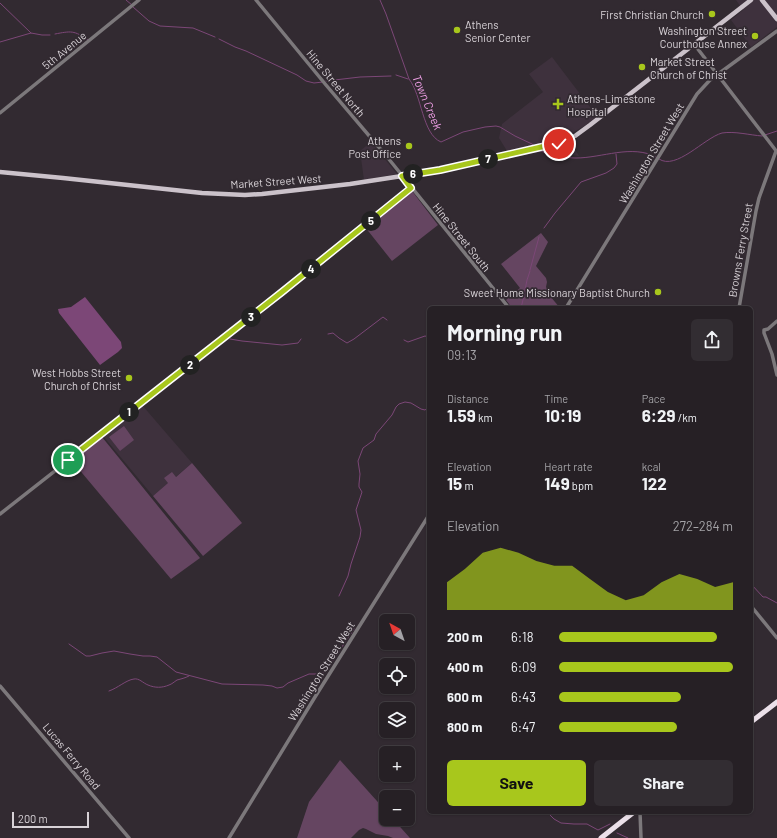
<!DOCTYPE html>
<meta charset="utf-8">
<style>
:root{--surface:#262025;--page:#322d32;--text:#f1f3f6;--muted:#a4a3a7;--line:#423e42;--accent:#a8c71c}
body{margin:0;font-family:Barlow,sans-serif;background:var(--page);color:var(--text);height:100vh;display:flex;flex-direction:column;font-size:15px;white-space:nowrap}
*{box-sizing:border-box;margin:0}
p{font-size:13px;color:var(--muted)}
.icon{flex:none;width:22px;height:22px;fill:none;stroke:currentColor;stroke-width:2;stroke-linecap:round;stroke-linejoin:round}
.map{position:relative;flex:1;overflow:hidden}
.details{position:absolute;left:427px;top:306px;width:326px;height:508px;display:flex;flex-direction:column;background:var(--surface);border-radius:6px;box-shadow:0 1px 3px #0004,0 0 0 1px var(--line)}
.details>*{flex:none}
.needle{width:26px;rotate:320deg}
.buttons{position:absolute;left:379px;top:614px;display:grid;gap:8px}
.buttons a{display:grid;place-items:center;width:36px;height:36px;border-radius:6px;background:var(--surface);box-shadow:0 1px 3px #0004,0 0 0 1px var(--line);font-size:20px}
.scale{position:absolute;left:12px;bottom:10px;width:77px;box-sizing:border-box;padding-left:4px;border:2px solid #d8d2d7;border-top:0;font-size:11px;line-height:14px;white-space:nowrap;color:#d8d2d7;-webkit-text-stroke:3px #322a31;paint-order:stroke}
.pin{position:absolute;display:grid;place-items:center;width:34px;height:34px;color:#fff;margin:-17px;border:2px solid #fff;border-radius:50%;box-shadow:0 1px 4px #0007}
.km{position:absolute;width:20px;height:20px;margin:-10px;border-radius:50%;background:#222;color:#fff;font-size:11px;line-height:20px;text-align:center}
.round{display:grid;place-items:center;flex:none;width:42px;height:42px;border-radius:6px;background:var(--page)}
.head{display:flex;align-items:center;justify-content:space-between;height:68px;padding:0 20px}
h1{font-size:22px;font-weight:700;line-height:30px}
.stats{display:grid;grid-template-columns:repeat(3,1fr);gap:6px;height:68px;padding:4px 20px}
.stats div{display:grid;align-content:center}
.stats b{font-size:17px;font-weight:700}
.stats small{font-size:11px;font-weight:400}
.stats p{font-size:11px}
.chart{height:112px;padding:8px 20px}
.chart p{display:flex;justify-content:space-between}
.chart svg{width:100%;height:72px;margin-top:4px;fill:var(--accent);opacity:.7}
.primary-button{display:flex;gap:8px;margin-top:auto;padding:8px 20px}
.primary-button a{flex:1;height:46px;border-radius:6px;background:var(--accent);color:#111;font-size:16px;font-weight:700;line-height:46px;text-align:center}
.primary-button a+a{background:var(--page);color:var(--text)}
ul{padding:0 20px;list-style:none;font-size:13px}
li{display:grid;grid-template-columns:64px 48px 1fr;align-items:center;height:30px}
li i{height:10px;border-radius:5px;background:var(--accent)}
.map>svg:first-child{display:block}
.built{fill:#3e313d}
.green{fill:#654561}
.water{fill:#7c4777}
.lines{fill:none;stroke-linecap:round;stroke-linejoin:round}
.stream{stroke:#7c4777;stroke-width:1}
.minor{stroke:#7c787b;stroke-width:3.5}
.major{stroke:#cbc2ca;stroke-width:4.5}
.highway{stroke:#ebe0e9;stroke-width:5}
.route-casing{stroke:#fff;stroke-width:8}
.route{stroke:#a8c71c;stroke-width:5}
.poi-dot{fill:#a8c71c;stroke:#322a31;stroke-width:1.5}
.labels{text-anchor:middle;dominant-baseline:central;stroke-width:3.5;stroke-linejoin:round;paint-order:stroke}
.poi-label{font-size:11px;fill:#d8d2d7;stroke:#322a31;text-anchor:end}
.street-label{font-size:11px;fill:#d8d2d7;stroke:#322a31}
.water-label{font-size:12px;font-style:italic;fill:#ee9fe5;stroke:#322a31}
</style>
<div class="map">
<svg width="777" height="838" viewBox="0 0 777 838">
<rect width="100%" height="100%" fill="#322a31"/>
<path class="built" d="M736 0H777V27L751 47 731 20 743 10Z
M552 57 596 115V117L586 125 567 136 579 156 549 152 538 144 507 151 499 138 502 124 543 92 529 74Z
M371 142 397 174 364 180 360 151Z
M142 405 192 463 153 496 103 436Z"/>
<path class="green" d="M412 191 438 225 392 261 365 227Z
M541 233 548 242 536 266 546 278 547 282 546 287 550 296 560 308H512L506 300 520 288 501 264Z
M124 426 134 440 120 451 109 437Z
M102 437 200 558 171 579 72 461Z
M192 463 242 523 203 556 153 496 168 483 164 478 172 472 176 477Z
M340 760 386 811V819H393L410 838H393L388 836 376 834 366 829 363 828 359 830 351 838H297L309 802Z"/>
<path class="water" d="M85 297 121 342 122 348 118 352 100 365 59 313 58 309 71 307Z"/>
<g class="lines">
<path class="stream" d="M126 0 132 5
M380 0 386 14 409 79C422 95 422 134 441 142L463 132 485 127 496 126 500 127 515 136 532 144 536 147
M0 3 31 33
M133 7 149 21 160 26 193 28 215 37
M55 34C71 31 74 30 88 40
M219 39 235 47 246 51 297 75 306 81 314 83 323 82
M0 42 31 33 42 35H50
M396 75 408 79
M326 81 360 77 391 76
M765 135 777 131
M540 150 543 152C553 155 565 158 576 158 602 158 632 144 656 157
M659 159C676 171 704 138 722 133 735 131 749 135 762 136
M544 228 555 213 581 182 606 173 614 168 617 164 616 154
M530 270 539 237
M525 290 527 280 530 271
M521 308 525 292
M328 334 333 333 339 338 347 343 354 339 383 317 387 320
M230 339 242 341 282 345 298 343 301 339
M404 340 408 342 425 336 429 337
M751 584 763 597H766L777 603
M339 596 348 576 351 564 360 537 361 530 356 510 362 492 359 487V484L360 474 358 461 363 448 374 440 376 434 392 415 396 407 399 404 405 402 411 403 421 409 425 410 429 407
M69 644 86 656H90L102 653 114 651 130 654 143 656H150L157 657 176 672 222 684 263 685 272 686 277 688 283 687 288 683 309 674H320L325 672 354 629 353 627
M109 691C118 688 126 680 134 679 139 678 143 683 148 685 155 688 162 688 169 685 172 684 174 682 177 680 181 679 185 678 189 676
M547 812 554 819 561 823 574 824H587L598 830 610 824
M617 833 628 838"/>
<path class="minor" d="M256 0 326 85 388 158 509 308
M694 44 777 152
M0 113 139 0
M566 308 697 94 710 80 777 31
M739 308 756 211 759 198 776 151
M777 321 768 329 764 330V333L772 354 777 375
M0 514 282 293 411 188
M751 606 777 638
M0 686 129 838
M640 812 641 838
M229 838 315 697 429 515"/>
<path class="major" d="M762 0 777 19
M550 145 553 146 559 144 560 142 575 136 590 125 751 0
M0 172 63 178 202 193 245 195 262 194 350 184 402 176 440 170 542 147C544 146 548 146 550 145 554 142 556 141 560 142"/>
<path class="highway" d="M751 722 777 702
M601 838 634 812"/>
</g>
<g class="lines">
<defs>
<path id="route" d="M68 460 282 292 411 188 402 176 440 170 550 145 553 146 559 144"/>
</defs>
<use href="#route" class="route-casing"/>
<use href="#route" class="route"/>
</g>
<g class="poi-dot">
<circle cx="712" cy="14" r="4"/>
<circle cx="457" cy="30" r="4"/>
<circle cx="755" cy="36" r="4"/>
<circle cx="642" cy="67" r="4"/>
<path d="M556 98h4v4h4v4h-4v4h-4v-4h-4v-4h4z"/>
<circle cx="409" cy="146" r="4"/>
<circle cx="658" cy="292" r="4"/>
<circle cx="129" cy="378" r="4"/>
</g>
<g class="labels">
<g class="poi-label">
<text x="704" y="14">First Christian Church</text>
<text x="465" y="24" text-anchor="start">Athens<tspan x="465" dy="13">Senior Center</tspan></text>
<text x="747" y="30">Washington Street<tspan x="747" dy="13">Courthouse Annex</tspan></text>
<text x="650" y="61" text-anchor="start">Market Street<tspan x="650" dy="13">Church of Christ</tspan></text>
<text x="567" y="98" text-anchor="start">Athens-Limestone<tspan x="567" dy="13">Hospital</tspan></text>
<text x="401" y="140">Athens<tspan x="401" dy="13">Post Office</tspan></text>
<text x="650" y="292">Sweet Home Missionary Baptist Church</text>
<text x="121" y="372">West Hobbs Street<tspan x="121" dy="13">Church of Christ</tspan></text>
</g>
<g class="street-label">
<text transform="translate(64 50) rotate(-39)">5th Avenue</text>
<text transform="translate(336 83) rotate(50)">Hine Street North</text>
<text transform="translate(651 153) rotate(-59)">Washington Street West</text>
<text transform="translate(276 181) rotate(-4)">Market Street West</text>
<text transform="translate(462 237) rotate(51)">Hine Street South</text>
<text transform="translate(740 250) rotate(-80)">Browns Ferry Street</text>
<text transform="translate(321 671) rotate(-58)">Washington Street West</text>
<text transform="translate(72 756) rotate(50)">Lucas Ferry Road</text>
</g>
<g class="water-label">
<text transform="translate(428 102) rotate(67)">Town Creek</text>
</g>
</g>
</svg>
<div class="buttons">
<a><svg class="needle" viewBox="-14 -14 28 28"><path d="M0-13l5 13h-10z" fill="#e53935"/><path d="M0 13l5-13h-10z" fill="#a4a3a7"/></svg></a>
<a><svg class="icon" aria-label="locate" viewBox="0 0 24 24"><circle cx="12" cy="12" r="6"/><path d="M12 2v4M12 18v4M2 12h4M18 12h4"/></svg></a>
<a><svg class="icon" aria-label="layers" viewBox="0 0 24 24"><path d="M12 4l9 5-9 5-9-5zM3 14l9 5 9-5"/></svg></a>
<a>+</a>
<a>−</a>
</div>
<div class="scale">200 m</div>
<div class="pin" style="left:68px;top:460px;background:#1e9e55"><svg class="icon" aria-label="arrive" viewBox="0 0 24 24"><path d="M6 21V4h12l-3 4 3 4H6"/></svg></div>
<div class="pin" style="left:559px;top:144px;background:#d93025"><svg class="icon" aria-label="check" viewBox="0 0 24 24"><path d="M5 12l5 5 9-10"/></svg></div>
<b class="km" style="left:129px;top:412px">1</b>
<b class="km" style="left:190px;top:365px">2</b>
<b class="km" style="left:251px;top:317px">3</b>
<b class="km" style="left:311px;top:269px">4</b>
<b class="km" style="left:371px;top:221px">5</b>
<b class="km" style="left:413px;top:174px">6</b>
<b class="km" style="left:488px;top:159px">7</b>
<section class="details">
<div class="head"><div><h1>Morning run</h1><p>09:13</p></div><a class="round"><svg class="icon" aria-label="share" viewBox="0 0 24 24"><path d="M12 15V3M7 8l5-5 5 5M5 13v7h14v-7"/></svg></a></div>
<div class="stats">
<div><p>Distance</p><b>1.59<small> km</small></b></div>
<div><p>Time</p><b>10:19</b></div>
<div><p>Pace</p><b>6:29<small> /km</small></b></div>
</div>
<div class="stats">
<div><p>Elevation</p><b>15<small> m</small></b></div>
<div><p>Heart rate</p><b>149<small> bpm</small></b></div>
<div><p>kcal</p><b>122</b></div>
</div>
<div class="chart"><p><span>Elevation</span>272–284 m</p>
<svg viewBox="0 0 160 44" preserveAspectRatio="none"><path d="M0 44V27L10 19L20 9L30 6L40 9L50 14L60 17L70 17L80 25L90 33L100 38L110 35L120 27L130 22L140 25L150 30L160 27V44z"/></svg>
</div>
<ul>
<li><b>200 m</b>6:18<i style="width:91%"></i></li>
<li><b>400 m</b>6:09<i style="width:100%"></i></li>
<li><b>600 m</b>6:43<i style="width:70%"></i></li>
<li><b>800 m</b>6:47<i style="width:68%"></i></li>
</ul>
<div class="primary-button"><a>Save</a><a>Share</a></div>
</section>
</div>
